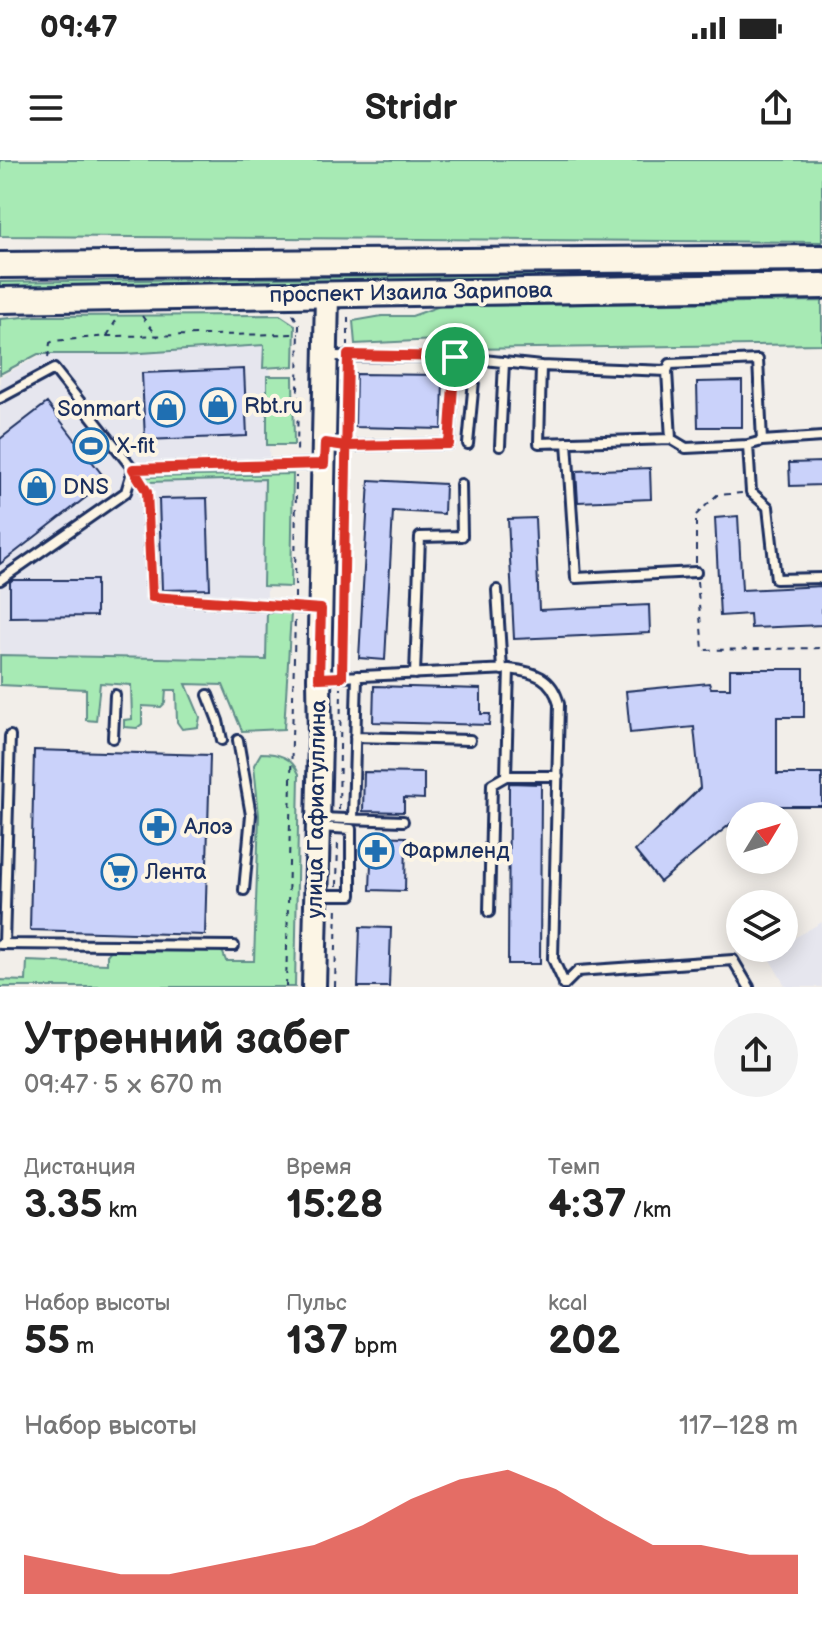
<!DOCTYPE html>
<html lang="ru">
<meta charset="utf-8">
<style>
:root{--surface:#fff;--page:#f2f2f2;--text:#222;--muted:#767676;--accent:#d93025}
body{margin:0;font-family:"Balsamiq Sans",sans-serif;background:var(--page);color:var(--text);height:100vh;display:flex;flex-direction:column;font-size:30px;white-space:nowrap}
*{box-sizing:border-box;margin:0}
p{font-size:26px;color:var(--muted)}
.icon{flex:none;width:44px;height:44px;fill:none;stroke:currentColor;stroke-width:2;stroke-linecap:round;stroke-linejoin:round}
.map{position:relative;height:827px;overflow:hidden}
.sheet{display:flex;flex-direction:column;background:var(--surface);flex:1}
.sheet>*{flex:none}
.needle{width:52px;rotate:52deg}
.tools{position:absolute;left:726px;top:642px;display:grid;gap:16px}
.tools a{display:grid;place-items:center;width:72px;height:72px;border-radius:50%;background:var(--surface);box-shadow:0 4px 20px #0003;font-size:40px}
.pin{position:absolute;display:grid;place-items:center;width:68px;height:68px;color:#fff;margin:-34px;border:4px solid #fff;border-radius:50%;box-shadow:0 2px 8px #0007}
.round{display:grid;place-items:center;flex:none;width:84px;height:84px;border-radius:42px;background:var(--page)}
.headline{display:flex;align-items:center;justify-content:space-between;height:136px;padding:0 24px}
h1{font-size:44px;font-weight:700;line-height:60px}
.stats{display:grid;grid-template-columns:repeat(3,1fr);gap:12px;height:136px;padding:8px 24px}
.stats div{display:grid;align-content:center}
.stats b{font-size:40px;font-weight:700}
.stats small{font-size:22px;font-weight:400}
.stats p{font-size:22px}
.chart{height:224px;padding:16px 24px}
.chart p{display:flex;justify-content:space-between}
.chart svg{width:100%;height:144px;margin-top:8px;fill:var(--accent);opacity:.7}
.status{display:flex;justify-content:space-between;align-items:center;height:56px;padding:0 40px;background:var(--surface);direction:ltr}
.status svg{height:22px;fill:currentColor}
header{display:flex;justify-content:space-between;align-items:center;height:104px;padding:0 24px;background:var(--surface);font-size:36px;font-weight:700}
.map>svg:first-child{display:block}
.built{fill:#e6e6ee}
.green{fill:#a7eab4;stroke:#618c89;stroke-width:2}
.building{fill:#cad2fa;stroke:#1b2f5e;stroke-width:2}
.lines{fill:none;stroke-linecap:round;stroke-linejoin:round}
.lane-casing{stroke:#1b2f5e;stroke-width:14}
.secondary-casing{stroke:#1b2f5e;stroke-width:28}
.primary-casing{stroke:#1b2f5e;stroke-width:30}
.path{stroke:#1b2f5e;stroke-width:2;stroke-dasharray:6 6;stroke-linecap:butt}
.lane{stroke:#fcf5e5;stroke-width:8}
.secondary{stroke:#fcf5e5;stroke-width:22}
.primary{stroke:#fcf5e5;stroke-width:24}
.route-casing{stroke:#fff;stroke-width:16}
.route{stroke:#d93025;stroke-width:10}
.labels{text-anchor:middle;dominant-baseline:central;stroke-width:8;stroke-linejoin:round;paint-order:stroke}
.street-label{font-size:22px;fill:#1b2f5e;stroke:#fcf5e5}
.poi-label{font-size:22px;fill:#1b2f5e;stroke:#fcf5e5;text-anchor:start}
</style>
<div class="status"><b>09:47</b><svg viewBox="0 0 49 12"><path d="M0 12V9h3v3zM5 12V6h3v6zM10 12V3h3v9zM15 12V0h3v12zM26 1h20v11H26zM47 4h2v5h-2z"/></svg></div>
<header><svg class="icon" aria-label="menu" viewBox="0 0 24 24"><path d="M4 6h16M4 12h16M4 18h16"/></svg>Stridr<svg class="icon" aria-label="share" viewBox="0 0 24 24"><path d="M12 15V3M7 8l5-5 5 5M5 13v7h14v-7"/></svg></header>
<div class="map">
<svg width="822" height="827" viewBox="0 0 822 827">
<rect width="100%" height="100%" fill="#f2eee9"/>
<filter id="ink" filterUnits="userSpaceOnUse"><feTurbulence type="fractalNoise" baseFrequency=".0125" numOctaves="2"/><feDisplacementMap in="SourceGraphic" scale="16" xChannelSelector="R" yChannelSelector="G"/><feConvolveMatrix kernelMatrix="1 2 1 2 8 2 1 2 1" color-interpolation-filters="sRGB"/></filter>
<g filter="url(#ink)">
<path class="built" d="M271 178 266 500 0 495V217L51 190Z
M822 762V827H786L767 795 778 788H784V784Z"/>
<path class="green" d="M0 0H822V82L0 76Z
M822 110V117L0 129V122Z
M822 141V184L467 189 457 179 355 184 353 161 382 156H412L440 146Z
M280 155 295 165 294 206 263 208 264 185 125 194H38L0 214V159L36 156Z
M267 216H293L294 285H267Z
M293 314 291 427 263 426 265 319 148 322 146 319V317Z
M267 452 291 453 284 569 242 571 223 525 186 524 200 557 198 567 182 569 177 562 176 530H166L165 543 161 547 142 546V564L137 568 124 567V560L132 559 131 525 100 523 96 561 86 560V529L0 525V495L266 500Z
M261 593C278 593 292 597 299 614L295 827H0V820L26 821 27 801 107 804V795L112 789 218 790 223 793 226 801H254L259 655 254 605Z"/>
<path class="building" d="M244 209 247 276 145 280 142 213Z
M356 214 443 215 442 269 355 267Z
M742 221V267H698L697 222Z
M47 243 107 321 0 404V279Z
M822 302V325L790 326 789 303Z
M650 308 651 339 578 342 576 311Z
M369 320 445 324 444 354 393 351 385 500 359 498Z
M207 338 210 429 162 430 159 339Z
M738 356 742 430 822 426V465L751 468 750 454 720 456 715 358Z
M535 358 539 450 649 445 650 473 514 479 508 359Z
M12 420H96V456L10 457V422Z
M730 509H804V557H777V614H822V646H752L660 722 635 691 700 628 694 567 630 573 626 531 709 523 711 528H730Z
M374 526 481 529V554H490L489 565 373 562Z
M34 590 210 595 205 775 30 770Z
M364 612 424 613V639L404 638V652L363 651Z
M509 623 541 624 540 804H508Z
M372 676 406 677 405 731 370 730Z
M360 767 391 768 389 827H358Z"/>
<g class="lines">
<defs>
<path id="lane" d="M326 196 455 197 541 206 539 283 671 279 667 211 541 206
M667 211 670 204 758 200 762 281
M0 238 54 209 133 309 322 304
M822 277 762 281 748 285 751 332 768 347 776 419 822 418
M671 279 686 288 748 285
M567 282 576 418 696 412
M325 283 346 286 449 284 455 197
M468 284 476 199
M500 286 504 202
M133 309 147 332 152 437 318 449
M0 420 126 332 133 309
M497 430 502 510
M415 514 420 377 462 376 461 324
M320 518 509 509C535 512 552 517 559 544L553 799 564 823
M208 535 218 561 222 580
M355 577 470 580
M113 578 115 535
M238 580 251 655 244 730
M506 616 509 509
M320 658 403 661
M353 659 357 516
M319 667 351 669V735H319
M489 752 492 624 506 616H558
M0 784 234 786
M4 784 10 576
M564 825 578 811 733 800 749 827"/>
<path id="secondary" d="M314 827 320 581 319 518 327 135"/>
<path id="primary" d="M0 105 822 98
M0 140 822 126"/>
</defs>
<use href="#lane" class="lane-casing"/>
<use href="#secondary" class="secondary-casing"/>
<use href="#primary" class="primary-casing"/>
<path class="path" d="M293 154 299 165 297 294
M142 156 158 177
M348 157V186
M107 176 118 157
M48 198 50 183 54 181 107 176 299 174
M346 274 348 208
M696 403V355L717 335 742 333
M697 421 703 490 822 488
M295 438 296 316
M342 506 346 296
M339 650 341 528
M337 726 338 680
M286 827 295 456
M335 827 337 744"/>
<use href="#lane" class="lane"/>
<use href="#secondary" class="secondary"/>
<use href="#primary" class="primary"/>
</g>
</g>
<g class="lines" filter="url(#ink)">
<defs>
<path id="route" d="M455 197 449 284 346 286 325 283 324 304 133 309 147 332 152 437 321 449 319 518 342 517 348 195 455 197"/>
</defs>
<use href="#route" class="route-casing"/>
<use href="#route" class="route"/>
</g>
<defs>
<symbol id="shop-ring" viewBox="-11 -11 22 22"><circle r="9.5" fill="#fcf5e5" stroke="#1f6fb2" stroke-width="1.5"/><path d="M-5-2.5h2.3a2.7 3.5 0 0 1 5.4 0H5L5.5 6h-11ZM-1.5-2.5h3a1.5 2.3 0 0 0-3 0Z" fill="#1f6fb2"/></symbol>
<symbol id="stadium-ring" viewBox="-11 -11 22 22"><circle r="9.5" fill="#fcf5e5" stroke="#1f6fb2" stroke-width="1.5"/><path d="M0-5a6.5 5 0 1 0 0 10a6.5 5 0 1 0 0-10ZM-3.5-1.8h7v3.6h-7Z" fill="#1f6fb2"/></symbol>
<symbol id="pharmacy-ring" viewBox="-11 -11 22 22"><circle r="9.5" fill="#fcf5e5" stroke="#1f6fb2" stroke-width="1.5"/><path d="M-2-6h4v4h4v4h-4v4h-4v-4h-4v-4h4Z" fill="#1f6fb2"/></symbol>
<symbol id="supermarket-ring" viewBox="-11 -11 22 22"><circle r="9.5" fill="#fcf5e5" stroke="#1f6fb2" stroke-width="1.5"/><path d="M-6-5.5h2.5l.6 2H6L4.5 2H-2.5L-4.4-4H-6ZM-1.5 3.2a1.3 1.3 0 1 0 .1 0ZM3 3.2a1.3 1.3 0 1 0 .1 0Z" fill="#1f6fb2"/></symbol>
</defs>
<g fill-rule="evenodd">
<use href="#shop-ring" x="198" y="226" width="40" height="40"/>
<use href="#shop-ring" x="147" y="229" width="40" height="40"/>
<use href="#stadium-ring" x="71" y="266" width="40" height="40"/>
<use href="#shop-ring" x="17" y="307" width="40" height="40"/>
<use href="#pharmacy-ring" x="138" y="647" width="40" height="40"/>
<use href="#pharmacy-ring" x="356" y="671" width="40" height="40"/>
<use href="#supermarket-ring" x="99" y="692" width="40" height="40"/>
</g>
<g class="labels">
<g class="street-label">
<text transform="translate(411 133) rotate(-1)">проспект Изаила Зарипова</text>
<text transform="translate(317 649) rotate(-89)">улица Гафиатуллина</text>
</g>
<g class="poi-label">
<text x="244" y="246">Rbt.ru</text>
<text x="141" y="249" text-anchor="end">Sonmart</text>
<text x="117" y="286">X-fit</text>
<text x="63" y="327">DNS</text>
<text x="184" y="667">Алоэ</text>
<text x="402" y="691">Фармленд</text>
<text x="145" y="712">Лента</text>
</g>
</g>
</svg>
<div class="tools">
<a><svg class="needle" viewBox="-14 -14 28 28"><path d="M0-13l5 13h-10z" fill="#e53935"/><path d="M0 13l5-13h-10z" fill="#767676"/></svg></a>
<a><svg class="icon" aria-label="layers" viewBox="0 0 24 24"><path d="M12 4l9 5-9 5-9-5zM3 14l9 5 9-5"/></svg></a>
</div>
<div class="pin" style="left:455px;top:197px;background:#1e9e55"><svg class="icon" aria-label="arrive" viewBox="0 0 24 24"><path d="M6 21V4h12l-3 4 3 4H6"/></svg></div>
</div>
<section class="sheet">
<div class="headline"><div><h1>Утренний забег</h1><p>09:47 · 5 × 670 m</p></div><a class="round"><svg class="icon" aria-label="share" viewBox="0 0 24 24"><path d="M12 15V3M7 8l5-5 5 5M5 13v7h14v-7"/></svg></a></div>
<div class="stats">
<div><p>Дистанция</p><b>3.35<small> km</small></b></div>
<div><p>Время</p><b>15:28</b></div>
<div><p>Темп</p><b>4:37<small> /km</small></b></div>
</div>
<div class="stats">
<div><p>Набор высоты</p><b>55<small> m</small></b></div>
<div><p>Пульс</p><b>137<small> bpm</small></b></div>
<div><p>kcal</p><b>202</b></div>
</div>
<div class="chart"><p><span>Набор высоты</span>117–128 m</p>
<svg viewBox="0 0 160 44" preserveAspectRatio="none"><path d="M0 44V32L10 35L20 38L30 38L40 35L50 32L60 29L70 23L80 15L90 9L100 6L110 12L120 21L130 29L140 29L150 32L160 32V44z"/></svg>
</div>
</section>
